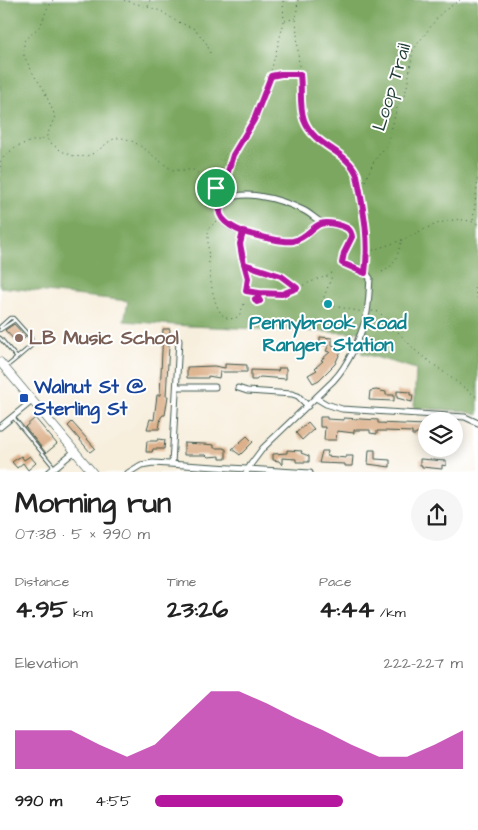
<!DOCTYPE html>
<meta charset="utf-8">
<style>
:root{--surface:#fff;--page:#f6f6f6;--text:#222;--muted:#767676;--accent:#b5179e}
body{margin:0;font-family:"Architects Daughter",sans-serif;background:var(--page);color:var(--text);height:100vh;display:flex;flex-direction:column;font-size:19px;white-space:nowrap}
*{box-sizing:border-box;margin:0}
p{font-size:16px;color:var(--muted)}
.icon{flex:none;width:28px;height:28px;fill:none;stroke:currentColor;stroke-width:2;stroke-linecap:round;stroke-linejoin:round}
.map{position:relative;height:472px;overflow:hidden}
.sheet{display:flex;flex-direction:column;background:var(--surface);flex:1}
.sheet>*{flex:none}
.tools{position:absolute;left:418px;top:412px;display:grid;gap:10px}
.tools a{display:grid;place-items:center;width:45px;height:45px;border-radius:50%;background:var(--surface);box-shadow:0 2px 12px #0003;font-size:25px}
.pin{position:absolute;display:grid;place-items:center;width:42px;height:42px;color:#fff;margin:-21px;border:2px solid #fff;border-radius:50%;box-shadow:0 1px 5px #0007}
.round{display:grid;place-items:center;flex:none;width:52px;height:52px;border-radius:26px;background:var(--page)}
.headline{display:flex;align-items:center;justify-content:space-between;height:85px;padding:0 15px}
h1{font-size:28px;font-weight:700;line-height:38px}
.stats{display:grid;grid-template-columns:repeat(3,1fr);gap:8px;height:85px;padding:5px 15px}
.stats div{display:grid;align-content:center}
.stats b{font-size:25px;font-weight:700}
.stats small{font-size:14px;font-weight:400}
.stats p{font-size:14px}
.chart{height:140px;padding:10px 15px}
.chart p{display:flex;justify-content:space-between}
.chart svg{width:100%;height:90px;margin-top:5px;fill:var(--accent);opacity:.7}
ul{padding:0 15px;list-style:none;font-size:16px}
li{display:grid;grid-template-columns:80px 60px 1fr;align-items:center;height:38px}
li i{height:12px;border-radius:6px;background:var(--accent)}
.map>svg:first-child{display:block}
.forest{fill:#7ba760;stroke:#4d724a}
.building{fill:#dcb08a}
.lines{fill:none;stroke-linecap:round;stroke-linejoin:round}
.lane-casing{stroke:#3f584d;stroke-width:4.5}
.street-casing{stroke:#3f584d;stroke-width:7}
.primary-casing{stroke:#3f584d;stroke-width:9}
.path{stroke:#3f584d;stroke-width:1;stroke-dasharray:1 4;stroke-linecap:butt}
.lane{stroke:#fff;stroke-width:2.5}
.street{stroke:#fff;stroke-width:5}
.primary{stroke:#fff;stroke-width:8}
.route-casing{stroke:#fff;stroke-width:10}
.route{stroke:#b5179e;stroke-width:6}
.culture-dot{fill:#0f9aa8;stroke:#fff;stroke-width:2}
.education-dot{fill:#8d6e63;stroke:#fff;stroke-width:2}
.transit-dot{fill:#1a4fb4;stroke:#fff;stroke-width:2}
.labels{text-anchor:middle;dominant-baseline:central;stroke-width:4;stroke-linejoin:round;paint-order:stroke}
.street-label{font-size:19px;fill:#1f3d34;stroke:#fff}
.culture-label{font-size:19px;font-weight:bold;fill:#0d838f;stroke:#fff}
.education-label{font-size:19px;font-weight:bold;fill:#785e54;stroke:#fff;text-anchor:start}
.transit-label{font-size:19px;font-weight:bold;fill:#164399;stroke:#fff;text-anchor:start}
</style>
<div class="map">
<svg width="478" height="473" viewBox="0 0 478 473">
<rect width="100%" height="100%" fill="#fff"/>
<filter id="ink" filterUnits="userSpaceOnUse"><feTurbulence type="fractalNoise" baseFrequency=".02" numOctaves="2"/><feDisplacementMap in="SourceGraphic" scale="10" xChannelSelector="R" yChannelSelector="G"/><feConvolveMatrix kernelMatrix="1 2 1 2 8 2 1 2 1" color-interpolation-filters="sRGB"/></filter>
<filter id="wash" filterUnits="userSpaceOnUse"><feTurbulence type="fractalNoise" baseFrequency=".0096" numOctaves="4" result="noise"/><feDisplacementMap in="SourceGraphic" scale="20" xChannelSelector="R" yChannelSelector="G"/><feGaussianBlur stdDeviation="1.12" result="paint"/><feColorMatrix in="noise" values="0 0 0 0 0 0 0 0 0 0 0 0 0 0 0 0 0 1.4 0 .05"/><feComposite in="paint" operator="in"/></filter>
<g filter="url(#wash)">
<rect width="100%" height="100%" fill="#f7eedc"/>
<path class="forest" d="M0 0H478V415L464 411 414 408 416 369 361 353 369 332 357 331 354 333 188 326 124 321 128 301 0 287Z"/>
<g id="blocks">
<path class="building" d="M14 324 26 337 18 344 5 330Z
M163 329H170L166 396H168L165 415H163L161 417 159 429H147L150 419 154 420 157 395H160Z
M320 337 332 338V345L342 349 335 364 319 380 313 383 308 375 317 370 315 368 323 361 321 360 330 352 326 351 329 345H320Z
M225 364 247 365V372H220L219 378 208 376V378H187V367L214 366 225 368Z
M279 368H286V379L260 377 256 380H251V370L278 371Z
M376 390 386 392V395H394V401L369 400 370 391Z
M397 391 410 392V395H413L412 402 397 398Z
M320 417H327V419L344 420V418L378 420V423L426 425V433H417L416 435H412V432L385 431H377V434L370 433V430H354V433L337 431 336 440H324L325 427H320Z
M35 418 57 444 46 453 25 427Z
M72 422 95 448 90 452 68 426Z
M308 422 314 429 302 440 296 433Z
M247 436 253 442 240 455 232 449Z
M158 439 165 440 164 449H153L152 452H146L147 441H157Z
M184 443 204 444 214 445V448H224V449H226V459H220V456L208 457 206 455H184Z
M287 450 302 451 301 453 309 456V462H296V459L282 458V465L279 461 273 460V454L287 453Z
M369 450H375V459L390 460V467L368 464Z
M322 451H328L327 456 346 458V456H353L352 466H345V464L319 463Z
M21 456 24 460 30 456 36 463 28 470 23 463 17 468 12 462Z
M420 459 446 461V466L442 465V469L422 467V465H420Z"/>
</g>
</g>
<g filter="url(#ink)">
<use href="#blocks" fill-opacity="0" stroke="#3f584d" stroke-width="1"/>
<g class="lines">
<defs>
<path id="lane" d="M0 327 10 318H13L31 338V346L17 358
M0 330 15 320
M0 338 17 358 6 367
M13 417 54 467"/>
<path id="street" d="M177 387H215
M238 388 247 391 292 394 298 396 308 406
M316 398 326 404 342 409 465 417 478 423
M0 427 32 401
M172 464 179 340
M48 473 75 451
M128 473 141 465 153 463 310 473
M246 473 251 464 263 448 333 381C348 365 360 339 366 317 369 305 369 290 370 278 364 270 351 265 342 263 344 252 353 243 351 232 343 223 333 226 323 223 316 220 310 213 303 210 284 201 231 182 219 209 220 231 253 235 270 238 277 239 285 242 293 241 304 239 311 226 322 223"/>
<path id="primary" d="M0 362 93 473"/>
</defs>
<use href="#lane" class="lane-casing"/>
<use href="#street" class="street-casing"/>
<use href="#primary" class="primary-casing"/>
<path class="path" d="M53 0 47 9 41 25 24 41V56L35 77 43 88 55 116 46 138C59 152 79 164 97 151 105 146 111 137 121 138 138 139 158 162 173 170H194L226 196
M124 0 161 11 176 21 195 29 207 44 210 53
M298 0 296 18 302 114C312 145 330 143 349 163 364 178 368 243 366 265
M148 6 150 0
M285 21 296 18
M272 75 281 74H300
M0 172V161C15 145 24 142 45 139
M217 187 230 169 233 155 254 120 266 90 284 22 283 0
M361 190 374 161 387 145 397 108 404 96 407 87 413 50 441 13 460 0
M473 220 478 179
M217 221 209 228 208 234C208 249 208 335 239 316L244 304
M241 237 240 243 242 256 249 278 246 291 268 295 282 294 318 279 331 275
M368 252C380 247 393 244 404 239 429 228 451 212 478 224
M244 264 281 276 287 279 296 288
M382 272C397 265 397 254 402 240
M478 279 474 289 478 300
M256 298H260L259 302 256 301Z
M322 302 331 279 332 269
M334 306 363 312
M372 311 379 312 417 352 478 398"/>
<use href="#lane" class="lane"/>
<use href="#street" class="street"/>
<use href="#primary" class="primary"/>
</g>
</g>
<g class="lines" filter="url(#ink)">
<defs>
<path id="route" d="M216 188 228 198C208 213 228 226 243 232L240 244 242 256 248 278 246 291 259 293 258 298 260 301 257 302 255 299 258 298 259 293 282 294 297 288 281 276 244 264 240 244 243 232C254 235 282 243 293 241 315 236 311 215 342 226 348 228 351 230 352 237L344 253 342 263 365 273C370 238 363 209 357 175 347 150 314 147 304 120 299 106 302 89 300 74H281L271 76 254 120 233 155 227 175 216 188"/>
</defs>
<use href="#route" class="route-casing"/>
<use href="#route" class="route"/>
</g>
<circle class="culture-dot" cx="328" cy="304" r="5"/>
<circle class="education-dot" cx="19" cy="338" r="5"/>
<rect class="transit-dot" x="19" y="393" width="10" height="10" rx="2.5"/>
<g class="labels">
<g class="street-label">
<text transform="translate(392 87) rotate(-73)">Loop Trail</text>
</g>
<g class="culture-label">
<text x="328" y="323">Pennybrook Road<tspan x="328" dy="22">Ranger Station</tspan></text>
</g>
<g class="education-label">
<text x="29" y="338">LB Music School</text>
</g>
<g class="transit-label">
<text x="34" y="387">Walnut St @<tspan x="34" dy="22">Sterling St</tspan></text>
</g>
</g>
</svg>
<div class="tools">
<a><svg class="icon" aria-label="layers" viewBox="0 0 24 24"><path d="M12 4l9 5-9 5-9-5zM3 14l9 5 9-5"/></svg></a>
</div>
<div class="pin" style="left:216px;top:188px;background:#1e9e55"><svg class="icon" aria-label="arrive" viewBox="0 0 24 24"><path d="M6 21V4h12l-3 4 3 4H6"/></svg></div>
</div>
<section class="sheet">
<div class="headline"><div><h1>Morning run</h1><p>07:38 · 5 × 990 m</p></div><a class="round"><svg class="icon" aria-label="share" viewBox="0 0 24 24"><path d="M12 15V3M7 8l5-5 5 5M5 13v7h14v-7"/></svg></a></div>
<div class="stats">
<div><p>Distance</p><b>4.95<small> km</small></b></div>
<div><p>Time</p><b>23:26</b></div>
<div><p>Pace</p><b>4:44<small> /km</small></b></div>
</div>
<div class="chart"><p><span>Elevation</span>222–227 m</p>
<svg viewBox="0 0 160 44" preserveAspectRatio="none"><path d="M0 44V25L10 25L20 25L30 32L40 38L50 32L60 19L70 6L80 6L90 12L100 19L110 25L120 32L130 38L140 38L150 32L160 25V44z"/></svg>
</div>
<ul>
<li><b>990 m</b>4:55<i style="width:61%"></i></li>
</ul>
</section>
